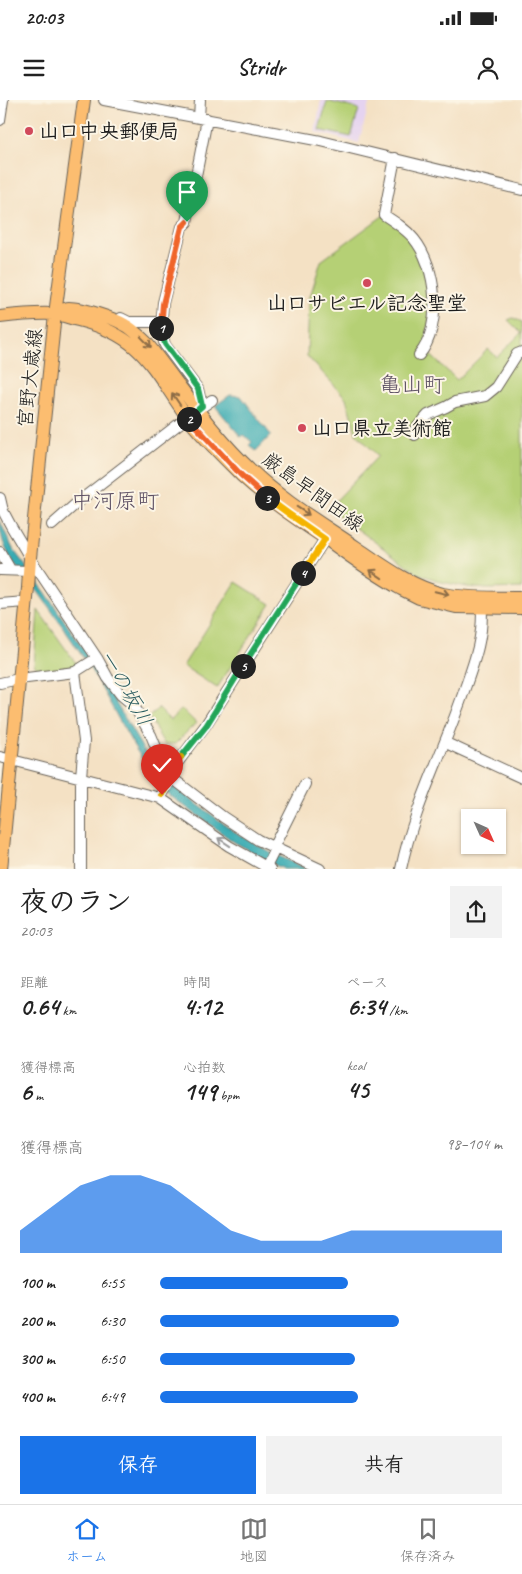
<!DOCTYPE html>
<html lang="ja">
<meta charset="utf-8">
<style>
:root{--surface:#fff;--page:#f2f2f2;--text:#222;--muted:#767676;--line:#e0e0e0;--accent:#1a73e8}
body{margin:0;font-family:Caveat,"Klee One",sans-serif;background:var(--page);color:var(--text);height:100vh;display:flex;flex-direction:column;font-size:19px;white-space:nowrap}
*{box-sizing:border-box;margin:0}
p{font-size:16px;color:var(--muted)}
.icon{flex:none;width:28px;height:28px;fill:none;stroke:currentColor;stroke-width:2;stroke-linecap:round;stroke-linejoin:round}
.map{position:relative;height:769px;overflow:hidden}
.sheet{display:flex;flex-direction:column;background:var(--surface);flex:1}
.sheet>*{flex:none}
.needle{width:32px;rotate:135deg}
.tools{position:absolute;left:461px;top:709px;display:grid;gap:10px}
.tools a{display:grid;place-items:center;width:45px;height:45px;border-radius:0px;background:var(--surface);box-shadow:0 1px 4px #0004;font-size:25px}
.pin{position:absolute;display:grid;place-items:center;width:42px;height:42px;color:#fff;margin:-51px -21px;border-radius:50% 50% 50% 0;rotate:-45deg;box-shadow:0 0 5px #0007}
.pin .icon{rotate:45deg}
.km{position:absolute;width:25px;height:25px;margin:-12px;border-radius:50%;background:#222;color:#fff;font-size:14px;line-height:25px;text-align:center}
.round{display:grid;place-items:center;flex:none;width:52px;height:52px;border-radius:0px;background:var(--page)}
.summary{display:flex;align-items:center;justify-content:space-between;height:85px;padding:0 20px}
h1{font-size:28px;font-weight:700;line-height:38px}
.figures{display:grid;grid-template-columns:repeat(3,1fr);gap:8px;height:85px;padding:5px 20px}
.figures div{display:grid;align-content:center}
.figures b{font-size:25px;font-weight:700}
.figures small{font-size:14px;font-weight:400}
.figures p{font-size:14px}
.chart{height:140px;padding:10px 20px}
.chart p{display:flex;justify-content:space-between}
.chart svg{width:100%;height:90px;margin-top:5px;fill:var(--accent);opacity:.7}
.cta{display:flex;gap:10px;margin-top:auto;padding:10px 20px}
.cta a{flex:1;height:58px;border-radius:0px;background:var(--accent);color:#fff;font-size:20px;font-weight:700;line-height:58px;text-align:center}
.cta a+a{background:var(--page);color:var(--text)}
ul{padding:0 20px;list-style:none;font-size:16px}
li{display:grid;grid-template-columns:80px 60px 1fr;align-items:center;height:38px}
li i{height:12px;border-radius:6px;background:var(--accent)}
.status{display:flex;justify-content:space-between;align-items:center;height:35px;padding:0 25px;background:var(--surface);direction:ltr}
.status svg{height:14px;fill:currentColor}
header{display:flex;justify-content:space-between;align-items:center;height:65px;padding:0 20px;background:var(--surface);font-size:22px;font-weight:700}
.dock{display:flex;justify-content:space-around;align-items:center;height:70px;border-top:1px solid var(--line);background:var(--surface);font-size:14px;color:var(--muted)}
.dock a{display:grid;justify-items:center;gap:2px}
.dock .selected{color:var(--accent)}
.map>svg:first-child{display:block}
.built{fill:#e5d3f0}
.green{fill:#b5d075;stroke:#687648}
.water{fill:#39abb2;stroke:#2a6467}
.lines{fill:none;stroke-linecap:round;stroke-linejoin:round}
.minor-casing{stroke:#686157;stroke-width:12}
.major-casing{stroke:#686157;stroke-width:14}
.minor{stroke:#fff;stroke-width:10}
.major{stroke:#fcbd6f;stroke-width:12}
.oneway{stroke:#8c6c46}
.oneway2{stroke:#999}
.split-1-casing{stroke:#fff;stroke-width:10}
.split-2-casing{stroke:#fff;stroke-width:10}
.split-3-casing{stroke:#fff;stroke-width:10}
.split-4-casing{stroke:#fff;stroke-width:10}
.split-5-casing{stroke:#fff;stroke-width:10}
.split-6-casing{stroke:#fff;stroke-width:10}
.split-7-casing{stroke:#fff;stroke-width:10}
.split-1{stroke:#f0652b;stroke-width:6}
.split-2{stroke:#22a559;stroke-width:6}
.split-3{stroke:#f0652b;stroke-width:6}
.split-4{stroke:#f5b400;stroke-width:6}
.split-5{stroke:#22a559;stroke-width:6}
.split-6{stroke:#22a559;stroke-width:6}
.split-7{stroke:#f5b400;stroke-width:6}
.poi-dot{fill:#d1495b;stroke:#fcf5e5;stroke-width:2}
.labels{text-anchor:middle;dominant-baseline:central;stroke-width:4;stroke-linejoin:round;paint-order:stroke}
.poi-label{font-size:20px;font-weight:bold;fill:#1c1c1c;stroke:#fcf5e5;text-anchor:start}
.street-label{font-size:20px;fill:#1c1c1c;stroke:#fcf5e5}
.water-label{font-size:21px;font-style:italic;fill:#295c60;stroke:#fcf5e5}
.quarter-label{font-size:22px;fill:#5e5165;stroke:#fcf5e5}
</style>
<div class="status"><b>20:03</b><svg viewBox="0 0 49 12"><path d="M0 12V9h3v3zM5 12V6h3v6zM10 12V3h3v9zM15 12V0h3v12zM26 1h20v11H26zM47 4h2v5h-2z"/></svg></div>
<header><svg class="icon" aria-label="menu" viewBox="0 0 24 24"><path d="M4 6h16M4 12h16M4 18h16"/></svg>Stridr<svg class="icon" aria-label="person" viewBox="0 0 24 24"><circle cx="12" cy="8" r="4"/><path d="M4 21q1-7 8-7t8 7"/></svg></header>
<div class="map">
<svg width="522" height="769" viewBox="0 0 522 769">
<rect width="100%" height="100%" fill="#fcf5e5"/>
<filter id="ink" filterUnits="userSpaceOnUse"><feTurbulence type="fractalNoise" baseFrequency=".02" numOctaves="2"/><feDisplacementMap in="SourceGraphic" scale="10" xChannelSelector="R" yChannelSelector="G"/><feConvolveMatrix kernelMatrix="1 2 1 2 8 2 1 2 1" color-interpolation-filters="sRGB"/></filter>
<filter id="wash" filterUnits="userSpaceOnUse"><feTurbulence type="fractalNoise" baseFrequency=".0096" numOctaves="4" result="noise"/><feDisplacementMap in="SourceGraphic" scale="20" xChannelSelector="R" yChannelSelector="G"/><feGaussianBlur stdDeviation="1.12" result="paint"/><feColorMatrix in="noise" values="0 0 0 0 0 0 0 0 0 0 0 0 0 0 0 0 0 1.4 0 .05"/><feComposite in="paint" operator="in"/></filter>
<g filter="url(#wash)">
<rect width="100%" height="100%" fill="#f4e1c4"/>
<path class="built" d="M321 0H370L359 43 315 32Z"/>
<path class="green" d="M327 1 359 9 351 37 319 30Z
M384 115 415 141 433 191 425 250 457 280 488 249 497 257 521 233 508 220 513 218 522 222V488L487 489 467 487 442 482 417 473 329 408 378 356 356 333 346 298 307 256 309 200 321 161Z
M236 482 271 504 217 588 183 566Z
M38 510 78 566 40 571 34 565Z
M158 608 170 620 182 609 196 623 175 644H164L149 617Z"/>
<path class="water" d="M230 295 241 296 271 335 256 351 249 345 252 342 244 335 241 337 216 307V305Z
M0 421 13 449 46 493 90 559 156 671 166 681 234 731 270 752 308 769H284L275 765 234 742 169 695C134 656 114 606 86 562 71 539 55 515 39 493 30 481 17 470 10 457 3 444 0 435 0 421Z"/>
</g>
<g filter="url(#ink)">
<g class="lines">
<defs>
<path id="minor" d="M104 0 321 41 522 90
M199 18 200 0
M0 20 3 0
M395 58 384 115C395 122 406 129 414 139 437 167 443 227 419 255
M121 218 129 222H162
M202 306 198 289 165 245 161 231 163 203 182 127 187 122 207 19
M415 335 414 331 428 315 446 307 455 302 485 296 496 287 517 254 522 252
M0 398 3 411 11 426 30 458 97 558 108 578 121 595 134 606 151 635 165 669 172 678 223 717 258 740 320 769
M52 425 78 402 193 313 212 300
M0 452 10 469
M0 470 29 471
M0 504 26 502
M75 572 84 641 81 677V769
M0 583 19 579 75 572 97 558
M446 643 522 678
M0 657 160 698 229 746 270 769
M169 674 205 626 325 439
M160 698 172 678
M273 748 305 684
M265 769 275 749
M401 769C414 706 445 649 465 588 475 560 485 532 481 502"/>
<path id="major" d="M55 214C59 212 65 208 69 208 82 208 114 218 125 225 133 229 139 236 146 242 181 286 210 332 252 371 283 401 321 423 356 447 383 465 410 486 443 494 469 499 495 497 522 498
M0 217C17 215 35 213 53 214 61 214 70 218 78 220 143 236 152 268 187 317 203 338 223 357 241 375 268 400 298 420 329 441 352 458 376 475 401 489L419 498 456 507 522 508
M1 769 28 488 30 458 55 214 84 0"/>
</defs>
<use href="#minor" class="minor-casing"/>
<use href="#major" class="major-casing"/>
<use href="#minor" class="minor"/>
<use href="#major" class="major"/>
</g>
<defs><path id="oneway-shaft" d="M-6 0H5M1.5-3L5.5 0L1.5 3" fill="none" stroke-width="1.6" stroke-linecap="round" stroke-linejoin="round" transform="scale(1.25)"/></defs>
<g class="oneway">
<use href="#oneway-shaft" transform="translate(146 242) rotate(46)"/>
<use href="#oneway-shaft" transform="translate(176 299) rotate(-124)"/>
<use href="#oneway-shaft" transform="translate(303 411) rotate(33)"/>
<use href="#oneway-shaft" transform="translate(376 474) rotate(-146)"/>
<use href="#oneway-shaft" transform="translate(442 493) rotate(13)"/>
</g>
<use class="oneway2" href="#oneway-shaft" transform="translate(224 742) rotate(-146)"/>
</g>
<g class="lines" filter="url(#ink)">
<defs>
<path id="split-1" d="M161 228 163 204 182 127 187 122"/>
<path id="split-2" d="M161 228 165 244 198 289 202 306 188 318 189 319"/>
<path id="split-3" d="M189 319 241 375 267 398"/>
<path id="split-4" d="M267 398 289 414 325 439 303 473"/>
<path id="split-5" d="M243 566 303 473"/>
<path id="split-6" d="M181 657 206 626 243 566"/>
<path id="split-7" d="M162 695 172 678 169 674 181 657"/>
</defs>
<use href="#split-1" class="split-1-casing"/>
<use href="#split-2" class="split-2-casing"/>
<use href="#split-3" class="split-3-casing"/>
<use href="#split-4" class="split-4-casing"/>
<use href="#split-5" class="split-5-casing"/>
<use href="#split-6" class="split-6-casing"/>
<use href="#split-7" class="split-7-casing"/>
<use href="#split-1" class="split-1"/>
<use href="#split-2" class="split-2"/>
<use href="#split-3" class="split-3"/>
<use href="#split-4" class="split-4"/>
<use href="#split-5" class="split-5"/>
<use href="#split-6" class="split-6"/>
<use href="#split-7" class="split-7"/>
</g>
<g class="poi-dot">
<circle cx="29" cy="31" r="5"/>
<circle cx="367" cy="183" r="5"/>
<circle cx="302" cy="328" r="5"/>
</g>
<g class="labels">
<g class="poi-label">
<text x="39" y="31">山口中央郵便局</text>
<text x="367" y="203" text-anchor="middle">山口サビエル記念聖堂</text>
<text x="312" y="328">山口県立美術館</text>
</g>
<g class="street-label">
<text transform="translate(30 278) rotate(-84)">宮野大歳線</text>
<text transform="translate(313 392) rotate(36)">厳島早間田線</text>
</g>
<g class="water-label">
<text transform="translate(126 588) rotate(60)">一の坂川</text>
</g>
<g class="quarter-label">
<text x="412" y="285">亀山町</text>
<text x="115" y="401">中河原町</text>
</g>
</g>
</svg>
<div class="tools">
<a><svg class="needle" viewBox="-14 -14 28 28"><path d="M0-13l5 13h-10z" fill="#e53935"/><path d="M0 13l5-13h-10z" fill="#767676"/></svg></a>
</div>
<div class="pin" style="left:187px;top:122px;background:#1e9e55"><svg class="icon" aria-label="arrive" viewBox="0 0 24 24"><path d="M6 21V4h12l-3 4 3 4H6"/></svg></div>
<div class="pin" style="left:162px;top:695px;background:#d93025"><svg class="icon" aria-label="check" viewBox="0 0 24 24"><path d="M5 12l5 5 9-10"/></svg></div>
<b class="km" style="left:161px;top:228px">1</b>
<b class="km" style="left:189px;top:319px">2</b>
<b class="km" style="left:267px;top:398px">3</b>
<b class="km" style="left:303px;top:473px">4</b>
<b class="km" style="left:243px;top:566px">5</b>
</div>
<section class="sheet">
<div class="summary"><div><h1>夜のラン</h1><p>20:03</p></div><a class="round"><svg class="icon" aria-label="share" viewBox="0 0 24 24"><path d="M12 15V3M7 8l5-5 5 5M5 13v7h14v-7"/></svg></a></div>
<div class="figures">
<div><p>距離</p><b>0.64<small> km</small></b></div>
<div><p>時間</p><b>4:12</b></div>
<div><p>ペース</p><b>6:34<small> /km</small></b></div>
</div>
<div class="figures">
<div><p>獲得標高</p><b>6<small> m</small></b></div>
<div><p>心拍数</p><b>149<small> bpm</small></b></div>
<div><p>kcal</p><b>45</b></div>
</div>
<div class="chart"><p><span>獲得標高</span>98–104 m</p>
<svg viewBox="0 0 160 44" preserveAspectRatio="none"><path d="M0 44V33L10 22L20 11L30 6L40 6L50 11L60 22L70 33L80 38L90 38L100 38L110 33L120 33L130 33L140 33L150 33L160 33V44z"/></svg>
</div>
<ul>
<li><b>100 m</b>6:55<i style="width:55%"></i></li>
<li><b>200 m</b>6:30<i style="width:70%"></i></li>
<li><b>300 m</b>6:50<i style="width:57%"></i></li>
<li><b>400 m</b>6:49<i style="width:58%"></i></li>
</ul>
<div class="cta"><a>保存</a><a>共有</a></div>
</section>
<nav class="dock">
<a class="selected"><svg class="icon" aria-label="home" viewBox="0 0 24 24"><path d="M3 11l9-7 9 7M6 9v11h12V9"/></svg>ホーム</a>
<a><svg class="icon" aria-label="map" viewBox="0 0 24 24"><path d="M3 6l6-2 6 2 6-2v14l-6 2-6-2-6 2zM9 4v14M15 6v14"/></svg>地図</a>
<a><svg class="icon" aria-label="saved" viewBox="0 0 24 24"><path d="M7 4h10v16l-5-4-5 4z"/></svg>保存済み</a>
</nav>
